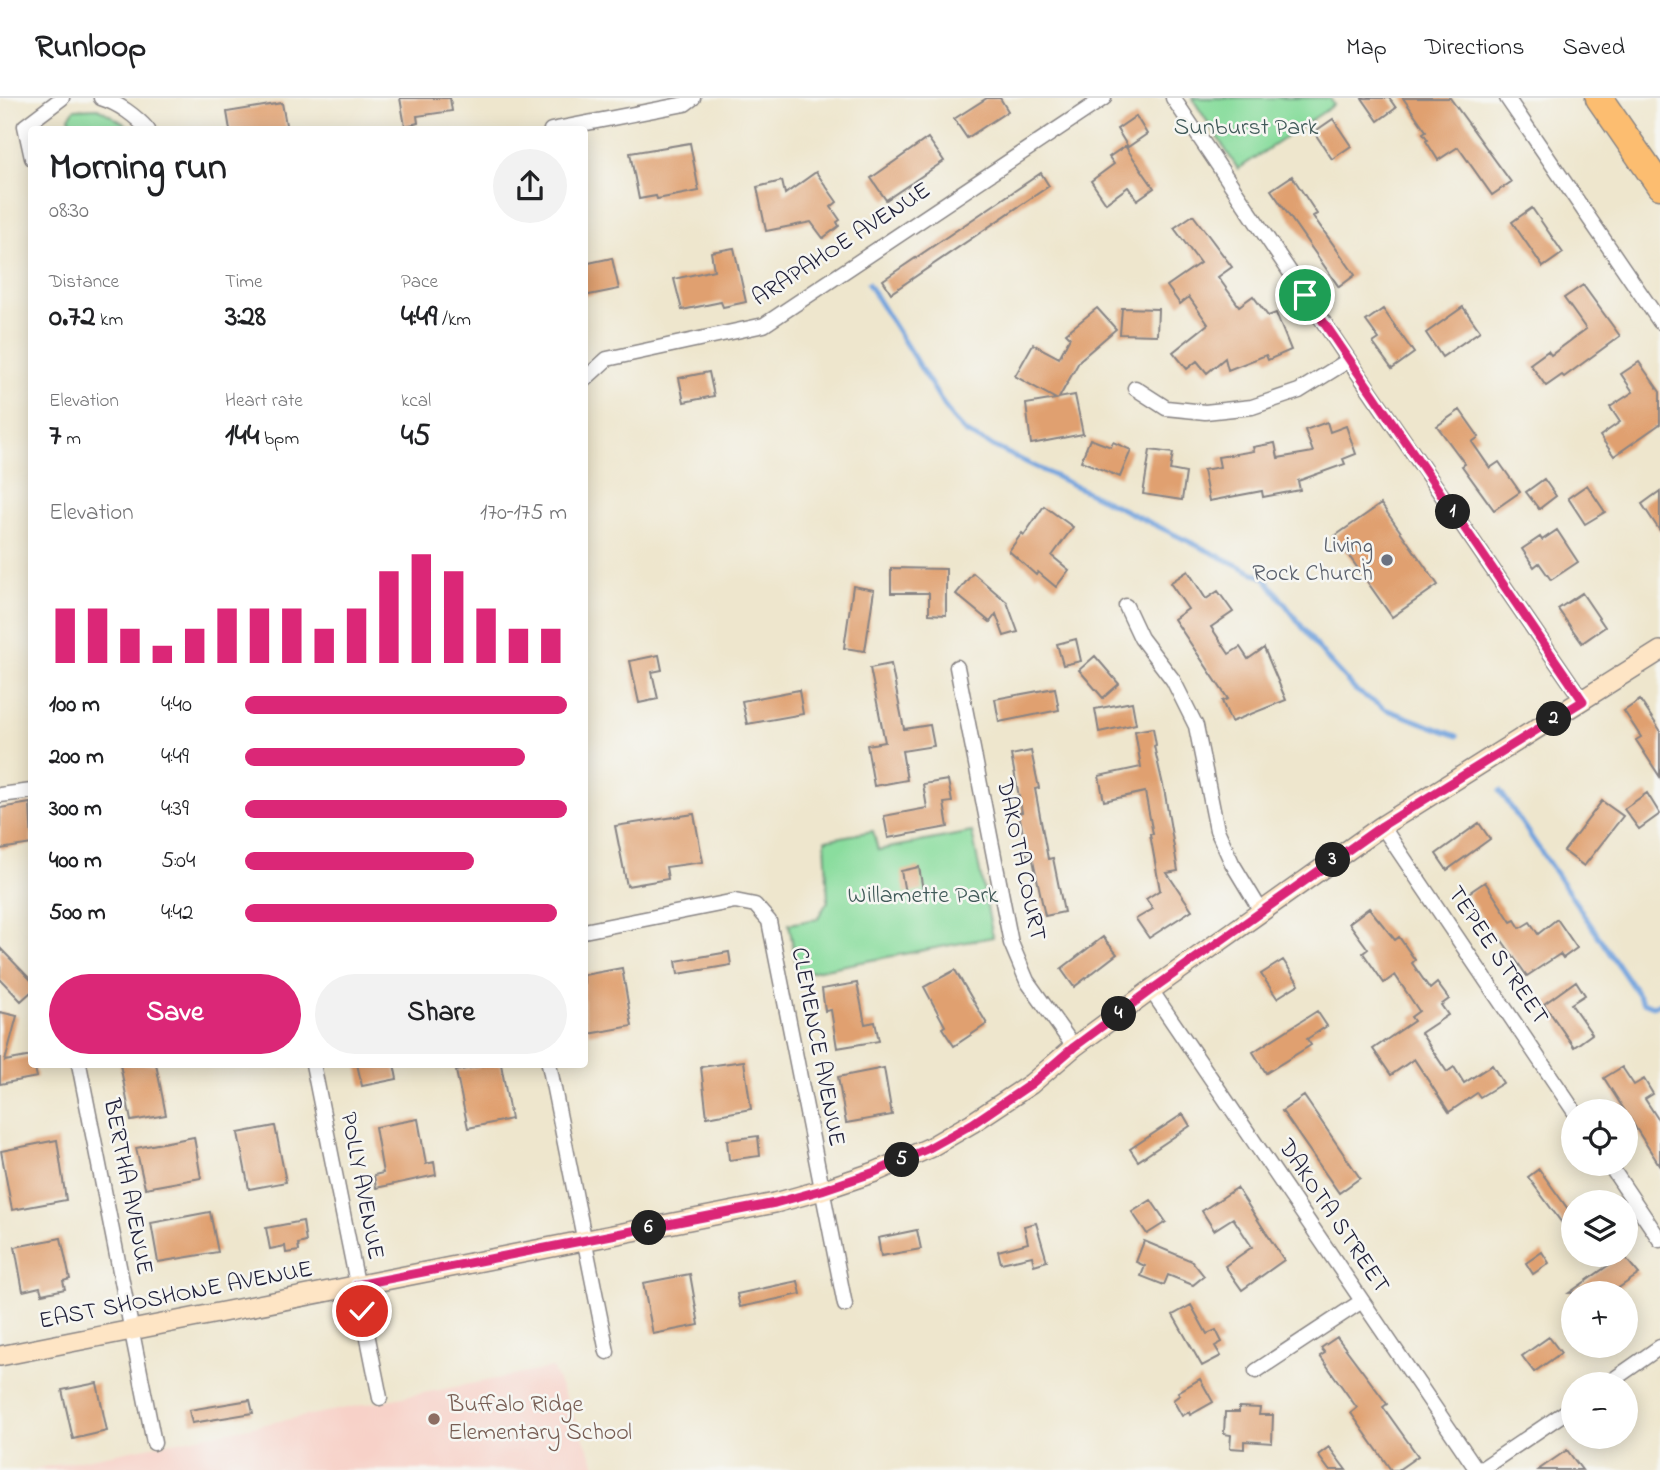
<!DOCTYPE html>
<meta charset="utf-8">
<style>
:root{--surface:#fff;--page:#f2f2f2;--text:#202124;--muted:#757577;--line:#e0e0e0;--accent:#db2777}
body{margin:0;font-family:"Indie Flower",sans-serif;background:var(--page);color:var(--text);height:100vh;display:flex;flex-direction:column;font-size:26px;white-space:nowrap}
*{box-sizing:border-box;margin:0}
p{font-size:23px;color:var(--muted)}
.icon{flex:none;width:38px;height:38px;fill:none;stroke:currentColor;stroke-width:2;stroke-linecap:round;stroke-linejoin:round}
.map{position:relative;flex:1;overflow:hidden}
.drawer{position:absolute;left:28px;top:28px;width:560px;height:942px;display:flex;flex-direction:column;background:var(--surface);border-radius:7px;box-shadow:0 4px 18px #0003}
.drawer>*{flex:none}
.controls{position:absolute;left:1561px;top:1001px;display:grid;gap:14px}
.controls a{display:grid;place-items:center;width:77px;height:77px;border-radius:50%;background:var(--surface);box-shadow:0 4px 18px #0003;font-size:35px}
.pin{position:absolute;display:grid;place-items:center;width:60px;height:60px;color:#fff;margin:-30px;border:4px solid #fff;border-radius:50%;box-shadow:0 2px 7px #0007}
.km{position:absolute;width:35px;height:35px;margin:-18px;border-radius:50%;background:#222;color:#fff;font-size:19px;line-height:35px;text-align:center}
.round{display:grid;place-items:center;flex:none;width:74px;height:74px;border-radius:37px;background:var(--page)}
.head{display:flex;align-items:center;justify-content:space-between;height:119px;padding:0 21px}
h1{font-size:38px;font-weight:700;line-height:52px}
.figures{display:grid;grid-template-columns:repeat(3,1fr);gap:10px;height:119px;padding:7px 21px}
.figures div{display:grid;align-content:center}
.figures b{font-size:30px;font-weight:700}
.figures small{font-size:19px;font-weight:400}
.figures p{font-size:19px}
.chart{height:196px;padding:14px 21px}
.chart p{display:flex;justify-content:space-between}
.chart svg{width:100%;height:126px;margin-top:7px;stroke:var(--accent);stroke-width:6}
.cta{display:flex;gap:14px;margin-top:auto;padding:14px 21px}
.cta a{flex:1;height:80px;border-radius:42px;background:var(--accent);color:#fff;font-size:28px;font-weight:700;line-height:80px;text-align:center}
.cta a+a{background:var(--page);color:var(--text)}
ul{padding:0 21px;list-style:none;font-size:23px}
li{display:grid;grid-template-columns:112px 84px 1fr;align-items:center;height:52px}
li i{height:18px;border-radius:9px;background:var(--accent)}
header{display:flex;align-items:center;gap:42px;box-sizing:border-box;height:98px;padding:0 35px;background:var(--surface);border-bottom:2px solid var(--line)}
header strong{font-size:33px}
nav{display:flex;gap:38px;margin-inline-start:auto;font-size:24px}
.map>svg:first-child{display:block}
.built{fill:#f7d1c8}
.green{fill:#8add9e;stroke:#56806c;stroke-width:2}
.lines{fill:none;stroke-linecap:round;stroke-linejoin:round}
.stream{stroke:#72a3dd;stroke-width:5}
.building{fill:#e0a070}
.street-casing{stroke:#888484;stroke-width:17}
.secondary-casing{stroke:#888484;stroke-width:22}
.highway-casing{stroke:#888484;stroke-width:29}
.street{stroke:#fff;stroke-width:14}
.secondary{stroke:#fee5c5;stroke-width:19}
.highway{stroke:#fcbd6f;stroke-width:26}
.route-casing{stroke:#fff;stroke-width:14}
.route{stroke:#db2777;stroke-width:9}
.worship-dot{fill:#6b7280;stroke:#f6f6f2;stroke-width:2.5}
.education-dot{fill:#8d6e63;stroke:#f6f6f2;stroke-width:2.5}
.labels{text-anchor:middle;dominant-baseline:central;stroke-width:5;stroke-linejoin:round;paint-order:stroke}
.park-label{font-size:24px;fill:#415a59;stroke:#f6f6f2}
.street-label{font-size:24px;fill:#22223b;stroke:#f6f6f2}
.worship-label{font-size:24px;fill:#5b616d;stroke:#f6f6f2;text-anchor:end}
.education-label{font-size:24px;fill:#785e54;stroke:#f6f6f2;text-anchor:start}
</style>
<header>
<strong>Runloop</strong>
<nav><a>Map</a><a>Directions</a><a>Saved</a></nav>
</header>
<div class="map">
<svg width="1660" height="1372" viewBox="0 0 1660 1372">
<rect width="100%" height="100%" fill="#f6f6f2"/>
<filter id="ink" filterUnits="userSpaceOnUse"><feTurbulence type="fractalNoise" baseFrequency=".0143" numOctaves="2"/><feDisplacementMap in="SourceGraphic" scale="14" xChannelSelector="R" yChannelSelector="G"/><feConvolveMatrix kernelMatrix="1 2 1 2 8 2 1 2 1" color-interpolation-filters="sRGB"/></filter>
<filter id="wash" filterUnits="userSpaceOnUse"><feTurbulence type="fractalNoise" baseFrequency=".00686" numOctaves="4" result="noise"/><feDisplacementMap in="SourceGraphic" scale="28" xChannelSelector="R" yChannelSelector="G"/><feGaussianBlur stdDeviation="1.57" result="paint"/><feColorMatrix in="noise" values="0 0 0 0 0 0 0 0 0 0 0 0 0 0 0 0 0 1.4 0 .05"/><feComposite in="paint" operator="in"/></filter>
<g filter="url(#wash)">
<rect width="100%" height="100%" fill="#eee6cd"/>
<path class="built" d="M552 1270 598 1372H29Z"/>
<path class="green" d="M1192 0H1330L1334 7 1238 71Z
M98 10 133 31H72L69 19 75 11Z
M873 733 878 752 972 734 993 839 798 876 789 826 817 821 828 803 825 742Z"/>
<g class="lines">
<path class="stream" d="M868 186 952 320 966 335 1266 481 1322 555 1355 592 1385 611 1457 638
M1500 693 1643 904 1653 908 1660 905"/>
</g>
<g id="blocks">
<path class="building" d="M400 0H450L452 13 417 18 418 25 405 28Z
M987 0H1000L1008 13 967 40 954 21Z
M1362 0H1389L1396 10 1378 23Z
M1403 0H1450L1511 84 1492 97 1458 49 1438 62 1426 43 1428 42 1423 35 1426 33Z
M282 5 287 32H230L227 14Z
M1136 18 1147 36 1128 49 1117 31Z
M1333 21 1351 48 1332 61 1314 34Z
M928 40 944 63 886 102 871 80Z
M690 45 699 93 657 101 656 98 639 101 630 55Z
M1125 48 1154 90 1137 102 1128 89 1106 105 1091 83 1114 66 1109 59Z
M816 74 837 104 831 109 840 122 837 124 839 128 823 140 811 124 766 133 757 89 782 83 785 96Z
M1041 75 1049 88 891 195 883 182Z
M1292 78 1317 116 1313 118 1355 177 1339 189 1271 92Z
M1532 110 1563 155 1543 169 1512 124Z
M1193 117 1232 169 1218 179 1239 208 1253 198 1268 218 1276 215 1291 252 1268 262 1266 257 1228 272 1225 260 1207 275 1197 263 1187 271 1173 254 1208 226 1189 199 1180 206 1167 188 1200 165 1174 130Z
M734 150 746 204 723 209 721 204 682 212 674 181 714 172 711 154Z
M612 160 619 191 584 198V166Z
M1583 187 1620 238 1564 279 1562 277 1546 288 1530 266 1548 253 1551 257 1586 231 1564 200Z
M1463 209 1480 233 1442 259 1426 235Z
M1097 210 1116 231 1080 262 1059 300 1075 297 1083 336 1031 346 1026 306 1056 301 1015 278 1033 246 1059 260 1070 239 1066 235Z
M1122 210 1158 211 1157 237 1120 236Z
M1383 211 1414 255 1392 271 1373 245 1379 241 1366 223Z
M1639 264 1660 294V326L1614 358 1600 338 1620 324 1610 309 1633 294 1621 276Z
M709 274 714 298 684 304 679 280Z
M1460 312 1479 339 1472 344 1490 370 1499 364 1520 394 1494 412 1462 368 1465 366 1437 328Z
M1327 324 1330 334 1346 328 1356 356 1343 361 1345 366 1298 383 1300 392 1263 399 1262 393 1209 403 1203 372 1220 369 1218 359 1254 353 1253 349 1275 345 1278 360 1313 354 1305 332Z
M1090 341 1111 349 1113 344 1131 352 1120 379 1081 363Z
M1150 352 1173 355 1170 372 1186 375 1182 402 1143 396Z
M1544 381 1556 398 1539 411 1526 394Z
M1587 387 1605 414 1585 426 1568 400Z
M1660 393V433L1642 406Z
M1381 406 1438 487 1392 519 1335 438Z
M1044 408 1073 429 1052 458 1069 472 1056 489 1038 474 1036 477 1009 453 1022 435 1024 437Z
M1557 432 1578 464 1551 482 1539 465 1534 469 1522 451 1540 439 1542 442Z
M891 470 946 471V517L929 516V495H891Z
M1188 473 1206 501 1218 493 1233 514 1211 529 1229 556 1240 549 1248 561 1264 550 1286 602 1231 624 1222 603 1228 601 1174 521 1188 511 1170 485Z
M973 475 1007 504 1018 534 1004 538 996 516 990 524 956 496Z
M853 488 874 492 865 553 844 550Z
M1582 495 1605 529 1582 545 1558 511Z
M1076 541 1081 563 1063 567 1057 546Z
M659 557 662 572 652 574 658 601 639 605 630 563Z
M1095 558 1119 586 1103 600 1079 572Z
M891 566 904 631 930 627 934 648 902 653 907 682 874 688 867 647 885 644 870 570Z
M1055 590 1059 612 999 624 995 601Z
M799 592 803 616 747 626 742 603Z
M1640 602 1660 632V679L1636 642 1641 639 1624 613Z
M1132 604 1136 626 1099 634 1095 611Z
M1153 630 1156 647 1154 648 1165 696 1178 773 1167 775 1192 812 1149 840 1136 821 1153 811 1146 801 1160 792 1150 736H1153L1145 694 1104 703 1099 678 1141 669 1135 633Z
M1031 653 1039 690 1035 691 1048 761 1053 760 1064 814 1045 818 1032 757 1027 758 1019 715 1022 714 1011 657Z
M948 682 952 704 944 705 948 729 888 740 884 718 927 710 923 686Z
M1647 695 1660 716 1639 731 1624 711Z
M1602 703 1623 718 1584 768 1564 753Z
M30 705 32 746 0 751V710Z
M694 716 703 764 666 769 668 781 627 788 615 728Z
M1479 725 1490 741 1447 772 1436 756Z
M919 769 923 792 905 795 901 773Z
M1485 784 1511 824 1515 822 1520 830 1530 824 1538 836 1557 821 1577 850 1563 860 1560 856 1527 878 1491 827 1488 829 1467 796Z
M1369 810 1395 842 1399 839 1415 862 1412 865 1430 891 1437 885 1449 901 1441 907 1448 917 1421 935 1447 974 1454 969 1464 985 1492 967 1503 985 1480 999 1477 995 1449 1014 1414 961 1391 977 1373 951 1414 923 1411 919 1419 913 1395 877 1384 885 1363 855 1368 851 1349 825Z
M1103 839 1117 856 1074 889 1061 871Z
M0 850 32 883V893L21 903 0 881Z
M729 854 731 867 678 876 676 863Z
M1283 862 1299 886 1277 900 1261 876Z
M622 870 632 928 589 936 584 912V877Z
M955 872 987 926 954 948 942 930 945 928 924 889Z
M1576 883 1585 897 1571 906 1592 936 1574 949 1544 906Z
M857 885 865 926 875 924 879 943 837 950 831 912 825 913 822 891Z
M1317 913 1327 928 1307 941 1311 947 1266 975 1253 954Z
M0 914 17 918 5 963 32 958V966H34L37 979 0 986Z
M744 963 751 1011 707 1019 701 969Z
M120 966H156L166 1017 131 1023Z
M357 966H394L397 981 362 988Z
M490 966H501L511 1021 468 1030 456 973Z
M1622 969 1634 987 1644 981 1653 996 1645 1001 1660 1024V1068L1604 980Z
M884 970 892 1017 846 1025 838 979Z
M1304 998 1360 1080 1339 1095 1282 1013Z
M1183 1016 1190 1028 1138 1063 1130 1051Z
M418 1021 426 1066 434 1064 436 1077 376 1090 374 1077 383 1075 375 1029Z
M275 1028 286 1084 249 1091 238 1035Z
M758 1038 760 1058 729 1062 727 1042Z
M194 1039 201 1080 145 1090 136 1050Z
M57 1042 66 1102 12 1112 1 1053Z
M1539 1071 1573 1118V1123L1565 1129 1528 1079Z
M1237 1090 1284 1162 1242 1192 1225 1168 1252 1149 1233 1120 1214 1132 1202 1113Z
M1151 1102 1166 1124 1147 1136 1132 1114Z
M210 1114 218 1154 158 1164 151 1125Z
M303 1123 306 1144 298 1146 299 1153 286 1155 285 1148 270 1151 266 1130Z
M1036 1125 1047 1163 1034 1167 1032 1158 1001 1165 998 1153 1028 1145 1024 1128Z
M917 1132 921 1151 881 1158 878 1140Z
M61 1140 70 1181 63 1183 65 1191 42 1196 40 1189 23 1193 15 1149Z
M1144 1143 1192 1163 1204 1178 1193 1187 1168 1177 1164 1187 1141 1178 1145 1168 1136 1164Z
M1542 1154 1549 1165 1533 1176 1526 1165Z
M1623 1157 1639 1176 1611 1195H1569Z
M690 1176 699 1227 653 1236 643 1185Z
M798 1183 801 1196 740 1209 737 1196Z
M1191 1207 1207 1236 1216 1232 1222 1244 1215 1248 1221 1258 1202 1268 1173 1217Z
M1337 1239 1387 1306 1383 1309 1418 1358 1398 1372H1391L1351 1315 1357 1310 1320 1258 1325 1255 1321 1250Z
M1549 1239 1561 1255 1534 1274 1522 1258Z
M1200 1281 1213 1304 1190 1317 1189 1314 1182 1318 1173 1302 1180 1297 1178 1294Z
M97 1285 107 1333 73 1341 62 1292Z
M250 1302 253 1315 192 1325 189 1312Z
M1239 1309 1260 1310 1259 1317H1273L1272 1345 1244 1343V1351L1230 1350 1231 1337 1224 1336 1225 1314H1239Z
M1329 1349 1346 1372H1329L1318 1357Z
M1567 1352 1582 1372H1538Z"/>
</g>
</g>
<g filter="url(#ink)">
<use href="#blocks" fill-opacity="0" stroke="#888484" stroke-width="2"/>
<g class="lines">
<defs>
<path id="street" d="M101 0C118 5 136 18 148 32
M1173 0 1349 262 1583 603
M1507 0 1660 224
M551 32 685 6 693 0
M32 60 25 28 62 0
M584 282 607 261 764 227 1104 0
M1135 290 1166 310 1205 314 1252 309 1299 293 1349 262
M1126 508 1141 540 1173 582 1196 628 1217 732 1232 765 1261 813
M957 569 1011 845 1027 883 1074 949
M0 697 32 693
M1382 728 1574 1013
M584 833 735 803 755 807 769 823 845 1207
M1151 892 1477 1372
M79 966 154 1345
M313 966 380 1300
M549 966 607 1254
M1609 1066 1660 1142
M1256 1273 1362 1203
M1607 1286 1660 1249
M1480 1372 1573 1309"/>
<path id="secondary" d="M0 1258 775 1105 822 1092 875 1074 929 1050 972 1025 1031 986 1074 949 1151 892 1382 728 1660 553"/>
<path id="highway" d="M1599 0 1660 88"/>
</defs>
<use href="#street" class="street-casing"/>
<use href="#secondary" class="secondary-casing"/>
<use href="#highway" class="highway-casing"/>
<use href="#street" class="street"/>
<use href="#secondary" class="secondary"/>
<use href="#highway" class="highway"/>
</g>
</g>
<g class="lines" filter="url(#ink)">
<defs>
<path id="route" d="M362 1213 357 1187 775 1105 822 1092 875 1074 929 1050 972 1026 1031 986 1074 949 1151 892 1382 728 1583 603 1305 197"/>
</defs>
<use href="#route" class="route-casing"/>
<use href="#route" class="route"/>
</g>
<circle class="worship-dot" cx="1387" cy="462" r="7"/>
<circle class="education-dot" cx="434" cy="1321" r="7"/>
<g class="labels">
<g class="park-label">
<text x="1246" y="30">Sunburst Park</text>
<text x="923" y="798">Willamette Park</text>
</g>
<g class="street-label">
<text transform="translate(842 147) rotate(-33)">ARAPAHOE AVENUE</text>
<text transform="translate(1020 762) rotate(78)">DAKOTA COURT</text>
<text transform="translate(1497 858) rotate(56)">TEPEE STREET</text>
<text transform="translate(817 949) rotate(79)">CLEMENCE AVENUE</text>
<text transform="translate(361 1088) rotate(79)">POLLY AVENUE</text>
<text transform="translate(127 1089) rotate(79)">BERTHA AVENUE</text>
<text transform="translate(1333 1119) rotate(56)">DAKOTA STREET</text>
<text transform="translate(176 1198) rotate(-11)">EAST SHOSHONE AVENUE</text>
</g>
<g class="worship-label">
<text x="1373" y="448">Living<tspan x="1373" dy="28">Rock Church</tspan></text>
</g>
<g class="education-label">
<text x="448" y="1307">Buffalo Ridge<tspan x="448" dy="28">Elementary School</tspan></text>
</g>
</g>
</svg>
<div class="controls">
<a><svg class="icon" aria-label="locate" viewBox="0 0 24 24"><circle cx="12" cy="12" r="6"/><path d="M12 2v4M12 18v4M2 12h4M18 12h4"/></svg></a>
<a><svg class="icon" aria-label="layers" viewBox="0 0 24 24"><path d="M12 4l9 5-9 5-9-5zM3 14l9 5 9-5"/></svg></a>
<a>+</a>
<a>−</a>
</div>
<div class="pin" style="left:1305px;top:197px;background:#1e9e55"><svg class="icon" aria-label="arrive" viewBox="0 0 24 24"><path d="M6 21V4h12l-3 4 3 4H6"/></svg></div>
<div class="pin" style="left:362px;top:1213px;background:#d93025"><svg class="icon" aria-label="check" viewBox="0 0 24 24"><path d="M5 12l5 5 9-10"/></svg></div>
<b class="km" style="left:1453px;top:414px">1</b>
<b class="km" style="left:1554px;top:621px">2</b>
<b class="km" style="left:1333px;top:762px">3</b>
<b class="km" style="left:1119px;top:916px">4</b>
<b class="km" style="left:902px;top:1062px">5</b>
<b class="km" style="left:649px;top:1130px">6</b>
<section class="drawer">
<div class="head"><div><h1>Morning run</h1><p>08:30</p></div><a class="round"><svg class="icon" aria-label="share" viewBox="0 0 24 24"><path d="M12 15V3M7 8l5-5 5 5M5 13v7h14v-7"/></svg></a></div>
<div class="figures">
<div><p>Distance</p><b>0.72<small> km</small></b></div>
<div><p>Time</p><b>3:28</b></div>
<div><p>Pace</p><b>4:49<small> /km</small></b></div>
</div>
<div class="figures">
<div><p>Elevation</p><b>7<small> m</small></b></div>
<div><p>Heart rate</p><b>144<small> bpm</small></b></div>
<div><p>kcal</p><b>45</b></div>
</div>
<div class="chart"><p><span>Elevation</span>170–175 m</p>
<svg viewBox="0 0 160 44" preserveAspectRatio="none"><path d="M5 44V25M15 44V25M25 44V32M35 44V38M45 44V32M55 44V25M65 44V25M75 44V25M85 44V32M95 44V25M105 44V12M115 44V6M125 44V12M135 44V25M145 44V32M155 44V32"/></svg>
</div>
<ul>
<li><b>100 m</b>4:40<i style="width:100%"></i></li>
<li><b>200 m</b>4:49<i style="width:87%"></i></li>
<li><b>300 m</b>4:39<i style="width:100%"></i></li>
<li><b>400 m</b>5:04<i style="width:71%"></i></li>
<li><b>500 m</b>4:42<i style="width:97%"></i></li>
</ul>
<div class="cta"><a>Save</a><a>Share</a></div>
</section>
</div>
